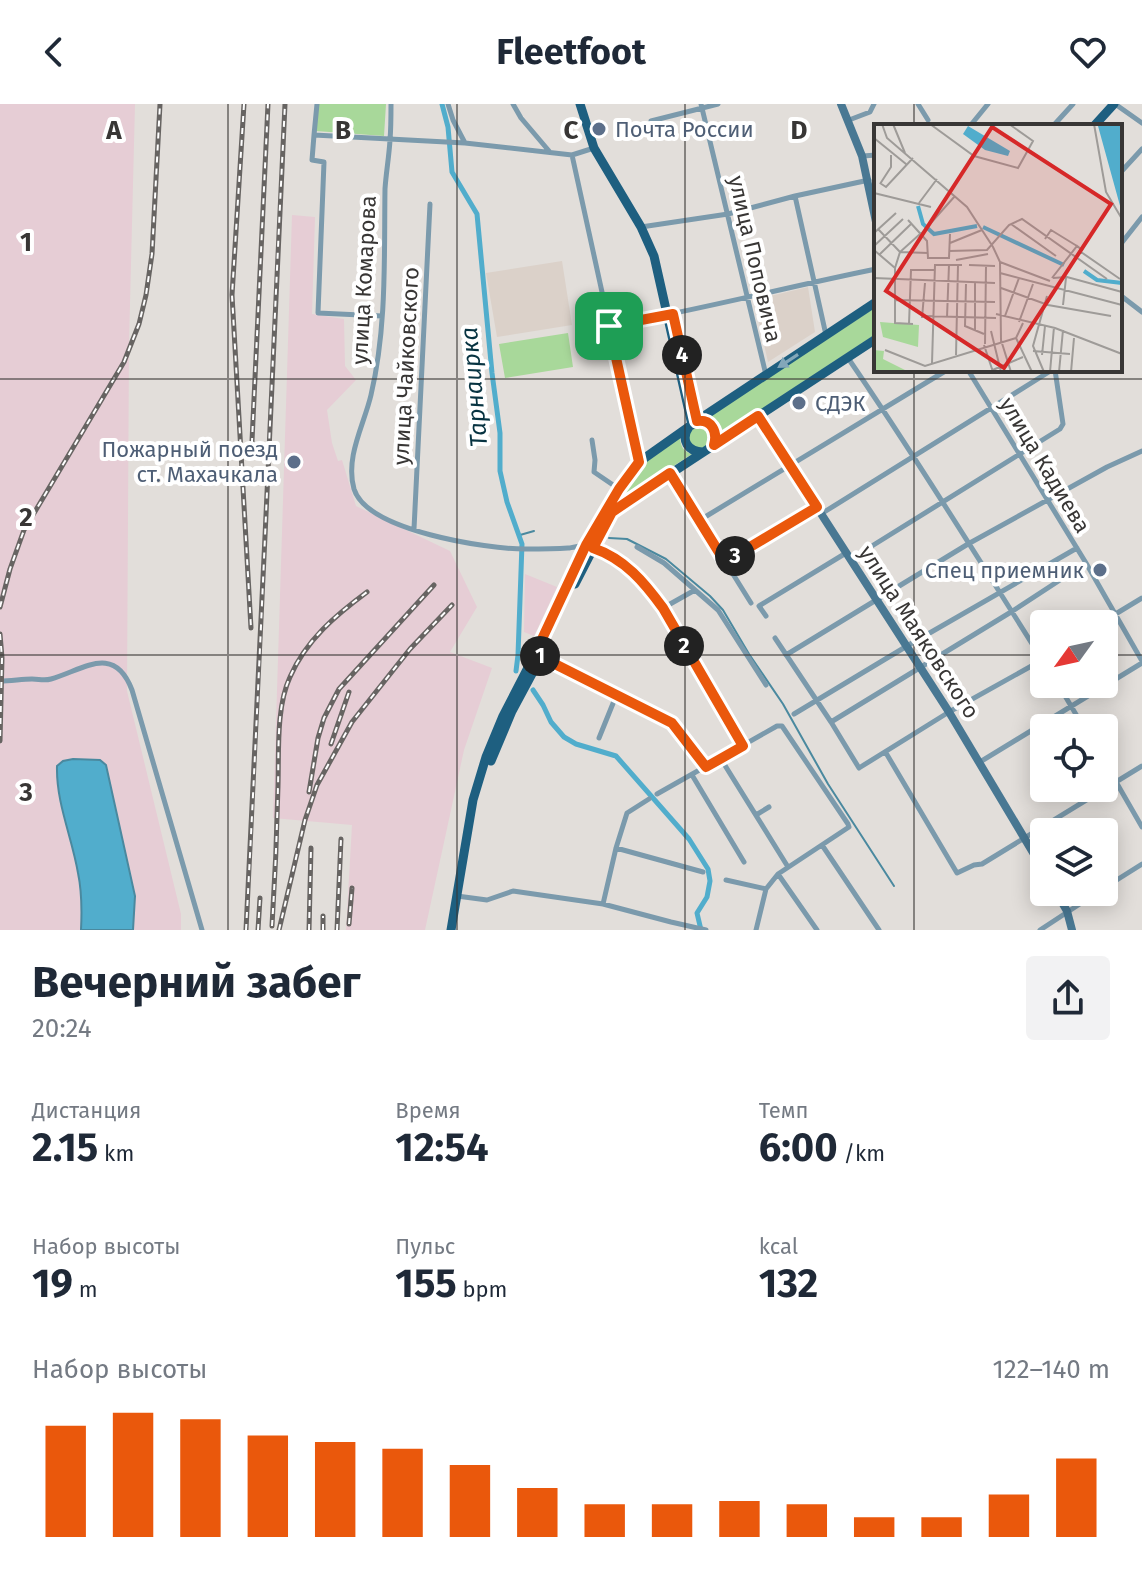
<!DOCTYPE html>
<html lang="ru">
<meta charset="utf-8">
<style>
:root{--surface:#fff;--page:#f2f2f3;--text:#1f2937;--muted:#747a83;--accent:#ea580c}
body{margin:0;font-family:"Fira Sans",sans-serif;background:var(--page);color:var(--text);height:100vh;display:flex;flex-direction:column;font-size:30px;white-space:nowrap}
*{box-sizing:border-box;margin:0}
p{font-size:26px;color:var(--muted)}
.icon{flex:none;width:44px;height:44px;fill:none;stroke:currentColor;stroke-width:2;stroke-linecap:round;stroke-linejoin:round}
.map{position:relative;height:826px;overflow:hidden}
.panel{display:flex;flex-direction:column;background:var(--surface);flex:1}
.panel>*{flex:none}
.needle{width:52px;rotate:237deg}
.buttons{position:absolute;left:1030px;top:506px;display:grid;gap:16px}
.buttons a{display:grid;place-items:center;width:88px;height:88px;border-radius:8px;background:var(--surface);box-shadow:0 4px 20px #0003;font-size:40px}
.pin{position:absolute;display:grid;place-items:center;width:68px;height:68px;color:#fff;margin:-34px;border-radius:16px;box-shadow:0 4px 12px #0006}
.km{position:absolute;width:40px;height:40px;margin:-20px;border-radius:50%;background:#222;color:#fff;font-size:22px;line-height:40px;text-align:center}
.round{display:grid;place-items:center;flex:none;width:84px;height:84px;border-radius:8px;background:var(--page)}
.summary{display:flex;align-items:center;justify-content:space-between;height:136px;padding:0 32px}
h1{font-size:44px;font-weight:700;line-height:60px}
.metrics{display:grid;grid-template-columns:repeat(3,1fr);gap:12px;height:136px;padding:8px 32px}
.metrics div{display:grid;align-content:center}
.metrics b{font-size:40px;font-weight:700}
.metrics small{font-size:22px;font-weight:400}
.metrics p{font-size:22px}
.chart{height:224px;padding:16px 32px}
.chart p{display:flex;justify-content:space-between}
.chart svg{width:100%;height:144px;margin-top:8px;stroke:var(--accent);stroke-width:6}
header{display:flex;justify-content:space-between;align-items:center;height:104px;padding:0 32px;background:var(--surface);font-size:36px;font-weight:700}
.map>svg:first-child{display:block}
.built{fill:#dbd1c9}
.industrial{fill:#e6cdd5}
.green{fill:#a8d89a}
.water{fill:#51adcc;stroke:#4a899f;stroke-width:2}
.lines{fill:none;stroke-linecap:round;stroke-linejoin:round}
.stream{stroke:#4a899f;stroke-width:2}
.canal{stroke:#51adcc;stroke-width:5}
.street{stroke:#7b9aac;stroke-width:5}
.secondary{stroke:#497893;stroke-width:8}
.primary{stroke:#1e5f80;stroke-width:9}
.rail-casing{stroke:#676462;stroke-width:5}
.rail{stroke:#fff;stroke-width:2;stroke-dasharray:6;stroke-linecap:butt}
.oneway{fill:#83a7b9}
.route-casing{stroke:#fff;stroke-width:16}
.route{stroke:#ea580c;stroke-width:10}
.grid{fill:none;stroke:#383635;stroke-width:2;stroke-opacity:0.55}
.service-dot{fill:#5c6f8a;stroke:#fff;stroke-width:3}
.labels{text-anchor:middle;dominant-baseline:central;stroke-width:8;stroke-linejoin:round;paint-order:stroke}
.service-label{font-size:22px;fill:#4e5e75;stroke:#fff;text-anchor:start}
.street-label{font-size:22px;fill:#383635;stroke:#fff}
.water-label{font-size:24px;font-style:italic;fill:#073341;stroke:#fff}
.inset-river{fill:none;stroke:#51adcc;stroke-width:4}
.inset-road{fill:none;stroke:#9e9b98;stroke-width:2}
.view{fill:#d62828;fill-opacity:0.15;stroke:#d62828;stroke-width:4}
.inset-edge{fill:none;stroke:#383635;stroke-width:4}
.grid-label{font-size:26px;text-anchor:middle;font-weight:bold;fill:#383635;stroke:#fff;stroke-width:8;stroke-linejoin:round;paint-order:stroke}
</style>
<header><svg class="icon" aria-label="back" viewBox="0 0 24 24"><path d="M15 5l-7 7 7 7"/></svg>Fleetfoot<svg class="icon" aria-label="heart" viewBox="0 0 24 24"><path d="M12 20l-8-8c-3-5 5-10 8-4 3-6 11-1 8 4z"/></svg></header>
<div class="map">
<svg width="1142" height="826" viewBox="0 0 1142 826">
<rect width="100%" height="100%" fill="#e2deda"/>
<path class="built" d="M562 157 572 221 497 233 486 169Z
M808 183 815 228 768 258 754 196Z"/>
<path class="industrial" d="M0 0H135L129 240 127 587 181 810V826H0Z
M292 111 315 113 312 210 344 215 345 262 356 276 327 306 332 339 338 357 342 356 356 402 450 447 477 503 450 548 492 564 464 646 425 826H346L352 721 273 714Z
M525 470 557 483 534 532 524 528Z"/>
<path class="green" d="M318 0H386L384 32 316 27Z
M876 203V230L719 333C720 323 716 317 706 314Z
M568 229 573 263 505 274 499 240Z
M689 333a11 11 0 1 1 22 0a11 11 0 1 1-22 0Z
M680 332C680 341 683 348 692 350L627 392 623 389 632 370 642 359Z"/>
<path class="water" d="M73 655 100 656 106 661 135 792 133 826H81C82 806 82 788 78 769 72 733 56 699 57 662L63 657Z"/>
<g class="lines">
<path class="stream" d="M520 431 534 427
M609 434 627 435 666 455 710 492 723 506 749 550 783 600 828 680 894 782"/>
<path class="canal" d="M442 0 448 23 452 68 477 110 492 269 500 329V367L507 398 522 440 518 551 516 567
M533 586 543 601 551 618 564 633 576 640 616 652 689 735 708 765 710 777 707 793 697 809 701 826"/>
<path class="street" d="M317 0 314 31 465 39 572 51 594 44
M391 0C391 12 391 24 390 36 389 53 386 69 385 85 384 153 387 223 371 291 364 321 345 353 354 385 367 427 487 445 525 445 539 445 554 445 568 444 573 444 580 441 586 441 590 442 593 444 597 446 648 465 671 519 697 563 712 590 728 616 743 642
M448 0 453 16 465 39
M513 0 521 14 549 47
M701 0 766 271
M918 0 928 16
M1115 0 1142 19
M849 16 870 8 874 0
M651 17 718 0
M970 22 988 0
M1053 22 1073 0
M314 31 312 56 324 58 318 209 382 212
M572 51 639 357
M863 52 876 51
M1120 69 1142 45
M795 92 826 231
M641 123 728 110 795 92 869 76
M1120 141 1142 113
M1120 191 1142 208
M609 222C699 206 787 183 876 165
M848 254C916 353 979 456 1043 557
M968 266 1086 459 1142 557
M592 336 595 356 594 368 619 385
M670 369 751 499
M821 410 1052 266
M700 416 947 266
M414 425 430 100
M637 443 664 459 718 506 766 581
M851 455 1060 325 1063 320 1055 266
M725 458 817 403
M663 504 695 486
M766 512 759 502 846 449
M1099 520 1142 494
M775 534 831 618 859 664 949 608 1044 555
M535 550 672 619 706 663
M786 551 968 440 1107 363 1142 347
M0 577C11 577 22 575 32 575 39 575 44 577 51 575 83 566 114 539 132 586L202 826
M1058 580 1084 624
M794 610 907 542 1077 444
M831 618 1011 508 1086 459
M599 634 616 592
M886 649 957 769 974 761 982 760 1142 662
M721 655 788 763
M1104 657 1142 723
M980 658 1142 559
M692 671 744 758
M657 690 777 622H782L848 720 849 723 778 770 766 785 756 826
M756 711 769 703
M822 741 879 826
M616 744 703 768
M778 770 817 826
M726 776 766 785
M1104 784 1142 760
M457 792 487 796 513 787 603 800 671 818 706 826
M603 800 616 744 627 709 649 695
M1040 826 1098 788"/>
<path class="secondary" d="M841 0 862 52 876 118
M758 312 949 608 1044 767
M1056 788 1067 807 1072 826"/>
<path class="primary" d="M580 0 594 44 641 123 654 152 692 321
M1094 22 1114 0
M699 316C712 318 718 327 714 341
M689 323C680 336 688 348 703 348
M575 480 612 408 876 235
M491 657 512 607 534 566
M451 826 473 696 486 653 503 612 535 550 586 441 630 368 639 358 707 310 876 198"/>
<defs>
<path id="rail" d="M244 0 232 191 251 524
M253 352 252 337 268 0
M0 503 10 465 24 426 124 258 139 220 146 191 152 150 160 0
M0 530 2 554 0 637
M331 640 349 588
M309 688 318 634 324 614 339 585 434 481
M349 820 352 784
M272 822C275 775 277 728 278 682 279 648 276 603 290 573 306 536 336 511 367 488
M246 826C261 551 271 275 285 0
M258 826 260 794
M279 826 305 716 317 681 352 618 410 545 452 501
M309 826 311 744
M323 826V812
M337 826 341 735"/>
</defs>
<use href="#rail" class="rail-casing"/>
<use href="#rail" class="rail"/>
</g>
<defs><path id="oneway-solid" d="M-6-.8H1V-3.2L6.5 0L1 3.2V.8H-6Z" transform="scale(2)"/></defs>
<use class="oneway" href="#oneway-solid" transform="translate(788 257) rotate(147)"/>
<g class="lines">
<defs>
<path id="route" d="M673 210 697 317C711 315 718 327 714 341L758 312 817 403 725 458 670 369 612 408 593 444C625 455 644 478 663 504L743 642 706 663 672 619 535 550 586 441 619 385 639 358 609 222Z"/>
</defs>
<use href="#route" class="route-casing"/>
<use href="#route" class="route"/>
</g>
<path class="grid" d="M228 0V826M457 0V826M685 0V826M914 0V22M914 266V826M0 275H1142M0 551H1044M1104 551H1142"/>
<g class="service-dot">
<circle cx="599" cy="25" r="8"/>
<circle cx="799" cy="299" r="8"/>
<circle cx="294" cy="358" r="8"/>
<circle cx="1100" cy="466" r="8"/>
</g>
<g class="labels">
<g class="service-label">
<text x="615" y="25">Почта России</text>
<text x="815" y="299">СДЭК</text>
<text x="278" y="345" text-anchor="end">Пожарный поезд<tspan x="278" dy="25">ст. Махачкала</tspan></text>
<text x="1084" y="466" text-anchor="end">Спец приемник</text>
</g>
<g class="street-label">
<text transform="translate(755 155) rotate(77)">улица Поповича</text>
<text transform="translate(364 176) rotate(-87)">улица Комарова</text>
<text transform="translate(406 262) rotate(-87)">улица Чайковского</text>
<text transform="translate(1045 361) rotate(59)">улица Кадиева</text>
<text transform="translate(919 528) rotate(57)">улица Маяковского</text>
</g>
<g class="water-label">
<text transform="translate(474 283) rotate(-95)">Тарнаирка</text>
</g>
</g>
<g transform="translate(874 20)">
<rect width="248" height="248" fill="#e2deda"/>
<path d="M6 198 45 201 44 223 9 213ZM0 226 10 227 9 235 35 248H0Z" fill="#a8d89a"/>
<path d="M248 0V89L224 2ZM94 2 136 27 134 32 111 26 89 10Z" fill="#51adcc"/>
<path class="inset-river" d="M44 82 49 100 60 110 103 102M109 103 190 141M210 147 223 156 248 159"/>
<path class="inset-road" d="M8 0 13 14 93 83 119 123 126 138 127 216 137 248M19 0 31 29M56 0 100 32 144 44 159 17 135 0M220 0 232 68 248 95M0 14 32 40M6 59 12 63 39 34M6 60 17 43V31M0 69 57 83M45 79 63 55M34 96 53 117 54 134H75L76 110M137 100 182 132M4 105 26 128 54 129M0 109 22 89M47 110 81 72M171 115 177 106 203 122M76 119 108 106M0 122 29 95M0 126 21 144V199L39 200M75 127 113 126 135 101 148 95 233 155M207 128 246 155M6 130 37 100M82 136 114 130M126 138 176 157M95 141 121 142M21 144 26 128 46 110M126 149 248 181M0 154 121 159M178 154 203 122 208 126 200 136M179 154 193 153 248 168M92 160 91 202 110 210M127 164 174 181 237 192M21 176 121 178M189 181 192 154M122 190 181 204 248 230M50 192 122 194M131 192 145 154M73 193 75 141M48 194 51 159M145 198 159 160M149 199 142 214 158 248M35 200 37 146H61M101 207V159M117 207 127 248M111 220 112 142M110 221 119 248M11 226 51 242 142 214M159 227 196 230M82 231 84 141M168 231 171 202M58 239 61 141H88M114 248 149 233M170 248 159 222 173 172M176 248 180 203M185 248 189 206M197 248 200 214"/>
<path class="view" d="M118 3 237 80 130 244 12 167Z"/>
<rect width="248" height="248" class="inset-edge"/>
</g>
<g class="grid-label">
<text x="114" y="35">A</text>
<text x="343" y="35">B</text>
<text x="571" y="35">C</text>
<text x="799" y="35">D</text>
<text x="26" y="147">1</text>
<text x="26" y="422">2</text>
<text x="26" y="697">3</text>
</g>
</svg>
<div class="buttons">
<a><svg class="needle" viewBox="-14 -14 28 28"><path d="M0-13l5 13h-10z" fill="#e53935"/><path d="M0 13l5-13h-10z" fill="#747a83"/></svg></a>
<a><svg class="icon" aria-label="locate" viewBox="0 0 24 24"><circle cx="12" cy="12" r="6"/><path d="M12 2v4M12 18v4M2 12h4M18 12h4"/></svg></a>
<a><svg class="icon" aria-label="layers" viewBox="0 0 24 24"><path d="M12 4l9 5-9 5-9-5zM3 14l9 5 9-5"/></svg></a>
</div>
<div class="pin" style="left:609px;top:222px;background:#1e9e55"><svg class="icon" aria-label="arrive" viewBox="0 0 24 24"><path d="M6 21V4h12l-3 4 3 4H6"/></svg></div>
<b class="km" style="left:540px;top:552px">1</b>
<b class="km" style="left:684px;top:542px">2</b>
<b class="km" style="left:735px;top:452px">3</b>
<b class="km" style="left:682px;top:251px">4</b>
</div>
<section class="panel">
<div class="summary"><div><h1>Вечерний забег</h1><p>20:24</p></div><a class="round"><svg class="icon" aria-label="share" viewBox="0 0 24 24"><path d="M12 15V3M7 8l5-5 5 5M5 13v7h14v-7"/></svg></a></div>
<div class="metrics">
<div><p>Дистанция</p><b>2.15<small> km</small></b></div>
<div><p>Время</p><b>12:54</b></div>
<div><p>Темп</p><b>6:00<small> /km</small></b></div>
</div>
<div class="metrics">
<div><p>Набор высоты</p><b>19<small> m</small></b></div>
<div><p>Пульс</p><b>155<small> bpm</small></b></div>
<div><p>kcal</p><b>132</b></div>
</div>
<div class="chart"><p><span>Набор высоты</span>122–140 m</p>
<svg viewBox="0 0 160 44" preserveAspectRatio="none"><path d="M5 44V10M15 44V6M25 44V8M35 44V13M45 44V15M55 44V17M65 44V22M75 44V29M85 44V34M95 44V34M105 44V33M115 44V34M125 44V38M135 44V38M145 44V31M155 44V20"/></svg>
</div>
</section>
